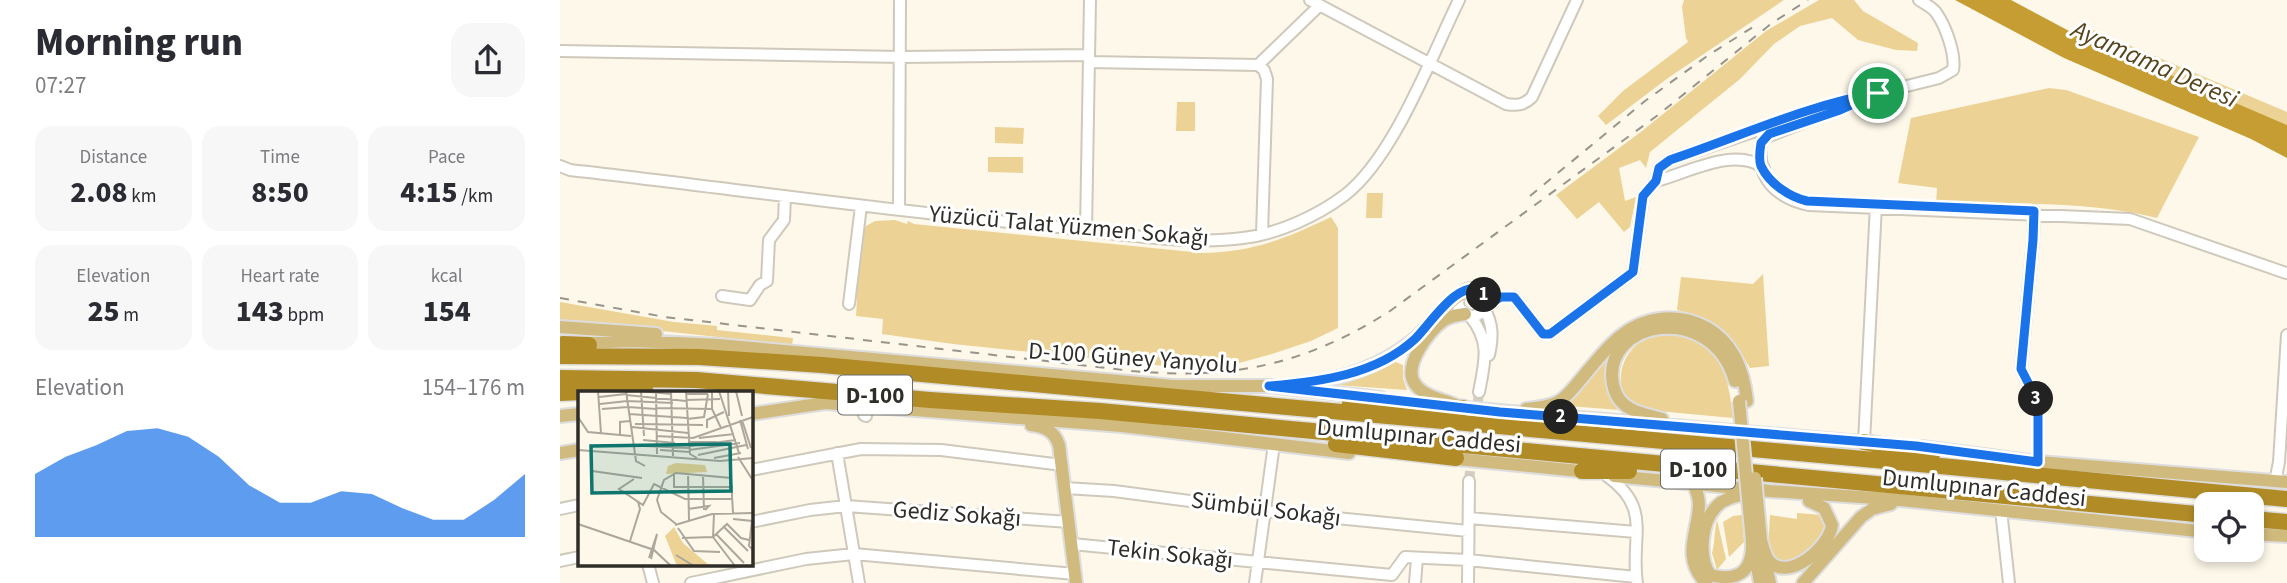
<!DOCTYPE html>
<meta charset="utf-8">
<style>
:root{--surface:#fff;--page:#f7f7f7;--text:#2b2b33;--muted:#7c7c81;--accent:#1a73e8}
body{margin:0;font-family:"Source Sans 3",sans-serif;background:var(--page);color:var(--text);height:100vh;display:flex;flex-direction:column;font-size:26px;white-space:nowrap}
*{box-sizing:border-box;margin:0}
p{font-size:23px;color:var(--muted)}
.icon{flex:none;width:38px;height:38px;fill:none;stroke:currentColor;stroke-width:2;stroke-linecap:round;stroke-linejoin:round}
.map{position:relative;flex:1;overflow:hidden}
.side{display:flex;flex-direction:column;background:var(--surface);width:560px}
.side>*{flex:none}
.controls{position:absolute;left:1634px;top:492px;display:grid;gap:14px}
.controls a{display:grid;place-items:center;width:70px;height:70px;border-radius:14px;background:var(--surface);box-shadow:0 4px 10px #0003;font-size:35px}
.pin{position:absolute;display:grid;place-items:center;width:60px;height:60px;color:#fff;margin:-30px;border:4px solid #fff;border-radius:50%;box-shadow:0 2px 7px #0007}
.km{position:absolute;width:35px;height:35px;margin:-18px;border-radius:50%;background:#222;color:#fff;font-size:19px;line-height:35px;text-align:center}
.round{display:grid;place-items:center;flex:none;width:74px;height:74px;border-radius:21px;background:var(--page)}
.summary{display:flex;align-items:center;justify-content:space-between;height:119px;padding:0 35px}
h1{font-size:38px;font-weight:800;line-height:52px}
.stats{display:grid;grid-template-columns:repeat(3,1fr);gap:10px;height:119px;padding:7px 35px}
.stats div{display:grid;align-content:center;border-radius:18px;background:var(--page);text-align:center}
.stats b{font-size:30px;font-weight:800}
.stats small{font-size:19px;font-weight:400}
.stats p{font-size:19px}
.chart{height:196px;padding:14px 35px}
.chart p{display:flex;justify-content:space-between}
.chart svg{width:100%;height:126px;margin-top:7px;fill:var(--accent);opacity:.7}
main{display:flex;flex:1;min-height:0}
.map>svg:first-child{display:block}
.green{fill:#ecd294}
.water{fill:#c59d32}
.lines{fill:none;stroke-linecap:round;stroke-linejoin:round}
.minor-tunnel{stroke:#d5cfc3;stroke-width:10;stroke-dasharray:10 5;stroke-linecap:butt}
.minor-casing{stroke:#cec9bb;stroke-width:14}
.major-casing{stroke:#dedddd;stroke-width:16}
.highway-casing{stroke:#dedddd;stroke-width:19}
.minor{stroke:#fff;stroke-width:10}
.major{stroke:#d0ba7d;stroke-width:12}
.highway{stroke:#b18c26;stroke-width:16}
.rail{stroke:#98948b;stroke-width:2;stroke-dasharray:9 9;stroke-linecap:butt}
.major-bridge-casing{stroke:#dedddd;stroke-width:16;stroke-linecap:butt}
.major-bridge{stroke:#d0ba7d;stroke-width:12}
.route-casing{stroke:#fff;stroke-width:14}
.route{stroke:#1a73e8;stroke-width:9}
.labels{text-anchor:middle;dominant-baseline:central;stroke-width:6;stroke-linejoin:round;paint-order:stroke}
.shield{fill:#fff;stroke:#6d6c68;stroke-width:2}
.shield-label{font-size:23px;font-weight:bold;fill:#2f2d28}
.street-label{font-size:24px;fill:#2f2d28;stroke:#fff}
.water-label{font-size:26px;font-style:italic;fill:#57461c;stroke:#fff}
.inset-road{fill:none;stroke:#aba79c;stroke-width:2}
.view{fill:#0f766e;fill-opacity:0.15;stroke:#0f766e;stroke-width:3.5}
.inset-edge{fill:none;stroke:#2f2d28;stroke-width:3.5}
</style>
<main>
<section class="side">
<div class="summary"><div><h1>Morning run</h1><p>07:27</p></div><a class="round"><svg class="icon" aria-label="share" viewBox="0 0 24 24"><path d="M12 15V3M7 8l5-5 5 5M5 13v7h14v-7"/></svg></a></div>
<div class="stats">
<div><p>Distance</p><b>2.08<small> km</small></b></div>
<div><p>Time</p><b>8:50</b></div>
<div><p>Pace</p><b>4:15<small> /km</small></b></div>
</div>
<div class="stats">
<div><p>Elevation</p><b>25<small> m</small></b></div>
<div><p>Heart rate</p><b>143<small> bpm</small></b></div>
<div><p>kcal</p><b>154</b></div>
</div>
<div class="chart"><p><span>Elevation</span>154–176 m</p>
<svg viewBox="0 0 160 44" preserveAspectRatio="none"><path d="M0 44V22L10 16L20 12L30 7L40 6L50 9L60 16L70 26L80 32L90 32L100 28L110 29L120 34L130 38L140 38L150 31L160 22V44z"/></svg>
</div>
</section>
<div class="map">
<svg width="1727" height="583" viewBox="0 0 1727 583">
<rect width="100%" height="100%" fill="#fef8ea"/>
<path class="green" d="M1124 0H1224L1108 78 1046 125 1038 116 1063 91 1128 42 1126 38 1122 7Z
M1259 0H1294L1303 11 1358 43 1357 51 1336 50 1298 40 1272 18 1240 26 1214 44 1180 79 1090 152 1086 168 1080 160 1059 168 1065 201 1076 197 1070 227 1064 232 1039 202 1017 219 996 195 1082 131 1206 31Z
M1524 26 1727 112V125L1511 32Z
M1489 88 1506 90 1639 137 1597 218C1526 200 1449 204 1376 203L1377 188 1338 183 1351 118Z
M617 102H635V131H616Z
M435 127 464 128 463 144 435 143Z
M428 157H463V173L428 172Z
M807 193H823L822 218H806Z
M771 217 778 228V328L751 341 712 354 679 363 641 366H605L393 344 322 334 323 319 296 316 297 299 294 297 299 242 306 226 315 221 335 220 347 224 348 221 354 224 642 253C693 252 725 239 771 217Z
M1203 274 1209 366 1190 368C1168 331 1161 320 1117 310L1121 277 1193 284Z
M0 302 114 322 157 326V330L233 338 232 345 0 320Z
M1119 335C1164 348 1168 376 1173 418L1087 410C1080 407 1073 405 1068 400 1053 382 1063 352 1081 342 1093 335 1106 335 1119 335Z
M1049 356 1046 382 1052 400 1060 410 1008 406 1007 405Z
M833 361 843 365V378L847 390 776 385 804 376Z
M1237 513 1263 515 1267 525 1265 532 1243 558 1221 563 1208 548 1210 515 1237 519Z
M1182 515 1184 542 1169 557 1163 522 1173 516Z
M1157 520 1166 559 1157 570 1152 553C1155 543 1154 532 1157 520Z"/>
<path class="water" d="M1395 0H1451L1511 32 1727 125V158L1691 139 1504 58Z"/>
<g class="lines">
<path class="minor-tunnel" d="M909 481 919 392"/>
<defs>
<path id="minor" d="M750 0 946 104C957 106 964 105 972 97L1017 0
M0 51 341 57 529 55
M529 62 698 65 704 70 707 79 702 234
M698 65 760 5
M1318 93 1204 138C1199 145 1200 151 1201 159 1202 186 1225 200 1249 205L1570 219 1726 273
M1315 94 1379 78 1393 70C1396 55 1386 27 1377 14 1374 8 1365 4 1359 0
M0 166 10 170C169 188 328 211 488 226 547 232 625 246 683 238 718 234 757 216 785 195 834 157 871 57 899 0
M1096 181C1128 173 1174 146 1204 168
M339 210 340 0
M1474 211 1473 240 1461 369 1478 403V462
M526 230 530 0
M898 302a14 14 0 1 1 28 0a14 14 0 1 1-28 0Z
M162 296 190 300 200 285 207 281 209 240 224 220 225 196
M289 304 301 206
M926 306 941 297H954L983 334H990L1073 272 1083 196 1096 181 1099 168 1110 160 1295 97
M924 308C933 324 933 337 929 355
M910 316C931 342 925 361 919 392
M304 415 306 416
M1304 442 1316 205
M277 453 299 583
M191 470 301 449 381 450 502 465
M1047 476C1093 509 1070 536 1077 583
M1712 481 1716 477 1719 462 1727 335
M505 488 554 491 705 511 908 531
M0 509 19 505
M1441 510 1449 583
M909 518 1076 532
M191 522 250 510 286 506 509 522
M512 544 832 575 845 557 908 560 1076 577
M0 561 19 557
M88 564 93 583
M131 583 246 559 294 554 515 574
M695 583 714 444
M855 583 857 558
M908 583 909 481"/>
<path id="major" d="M0 327 96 334
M19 343 74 341 158 345 613 386H709L821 398
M740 384C779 381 821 366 852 341 870 327 880 307 900 295
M893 404C881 399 863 396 855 384 842 366 869 331 884 320 891 316 897 315 905 314
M894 407 1312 443
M966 409C976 408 988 407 998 402 1007 397 1014 387 1021 379 1043 353 1063 323 1100 319 1116 317 1132 320 1147 328 1174 343 1184 372 1187 401
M191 414 265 403 562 426 789 453
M0 416 19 414
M1102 419C1092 416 1080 414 1071 409 1061 404 1055 395 1053 384 1041 321 1151 299 1175 381
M471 425C486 427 494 431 499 445L516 583
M1362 447 1478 462 1727 482
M0 453 19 450
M887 458 1029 472
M1054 476 1209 491 1331 499 1647 532
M1133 485C1153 514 1113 550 1146 583
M1187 494C1176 496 1164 498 1156 507 1141 523 1138 557 1150 575 1182 583 1193 568 1192 541
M1692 534 1727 536
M1201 540C1203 547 1205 556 1209 561 1229 583 1270 546 1272 525L1264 508 1249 501
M1195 555 1200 583
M1204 556 1210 583
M1243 583 1301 517 1312 509 1331 504"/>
<path id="highway" d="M3 344 29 345
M0 356 139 357 262 365 1370 465 1727 499
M0 378 136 380 370 400 540 411 1647 515
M0 393 85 389
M790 403 903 408
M1304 442 1372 455
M776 444 896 458
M1022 471H1069
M1692 519 1727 522"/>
</defs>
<use href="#minor" class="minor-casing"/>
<use href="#major" class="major-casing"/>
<use href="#highway" class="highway-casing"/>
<use href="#minor" class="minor"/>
<use href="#major" class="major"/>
<use href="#highway" class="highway"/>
<path class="rail" d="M970 196 1085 101 1150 54 1198 24
M0 298 105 317 572 371C672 380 745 365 830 311L1098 115 1212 23 1248 0"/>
<defs>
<path id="major-bridge" d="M1179 401 1192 541
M1195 478 1201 540"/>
</defs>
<use href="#major-bridge" class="major-bridge-casing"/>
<use href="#major-bridge" class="major-bridge"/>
</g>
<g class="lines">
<defs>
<path id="route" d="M1318 93 1280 110 1209 134 1201 143C1200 149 1199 161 1201 166 1209 183 1229 197 1247 201L1474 211 1473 240 1461 369 1478 402V462L1356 446 940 412 709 386C759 382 816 375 855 339 869 326 901 274 923 293L926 306 941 297H954L983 334H990L1073 272 1083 196 1096 181 1099 168 1110 160C1179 137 1247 105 1318 93Z"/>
</defs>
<use href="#route" class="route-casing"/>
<use href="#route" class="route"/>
</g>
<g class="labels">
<g class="shield">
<rect x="278" y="375.5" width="74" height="39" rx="5"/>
<rect x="1101" y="449.5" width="74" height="39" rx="5"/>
</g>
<g class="shield-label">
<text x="315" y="395">D-100</text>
<text x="1138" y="469">D-100</text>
</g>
<g class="street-label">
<text transform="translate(509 226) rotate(5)">Yüzücü Talat Yüzmen Sokağı</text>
<text transform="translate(573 358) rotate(4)">D-100 Güney Yanyolu</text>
<text transform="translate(859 436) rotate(5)">Dumlupınar Caddesi</text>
<text transform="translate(1424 488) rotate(6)">Dumlupınar Caddesi</text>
<text transform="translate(706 509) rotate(7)">Sümbül Sokağı</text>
<text transform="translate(397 514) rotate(4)">Gediz Sokağı</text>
<text transform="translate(610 554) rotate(6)">Tekin Sokağı</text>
</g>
<g class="water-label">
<text transform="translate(1595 64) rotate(24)">Ayamama Deresi</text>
</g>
</g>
<g transform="translate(18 391)">
<rect width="175" height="175" fill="#fef8ea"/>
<path d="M98 72 127 74 129 81 88 83 90 75ZM96 136 105 152 132 175H99L87 145Z" fill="#ecd294"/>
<path class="inset-road" d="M20 0 23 42M48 0 58 70 67 75M62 0 93 3M63 0 66 45M78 0 79 63M93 0 95 65M108 0 112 63 119 67M134 0V18L143 37M141 0 161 62M150 0 151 25M158 0 164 25M108 3H130M48 4 108 10M21 6 48 3M108 9 142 8M49 10 95 12M22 13 49 10M50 16 78 18M78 17 134 18M24 18 50 16M51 23 109 27M0 26 10 41 53 45M109 28 126 26 130 3M162 29 170 58M164 29 173 57M57 33 125 34M54 36 110 42M129 37V29L146 21M42 43V31L52 30M78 45 115 47 175 26M121 47 156 43M65 49 97 52M110 51H139M66 55 111 57M111 55 158 49M0 59 142 70 175 67M82 59 112 61M111 59 162 52M120 64 168 54M160 66 174 88M136 67 163 62M14 80 64 87M96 82V96H110M110 82 111 129M125 84 126 119M56 88 41 98 65 114 76 93 107 108H155M110 96H155M110 118 131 115 127 119M136 123 135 146 157 175M155 128 174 130 171 155 175 159M0 133 76 159 93 175M98 133 83 121 79 109 86 89 98 82 153 87 155 122M97 134 134 123 175 122M145 135 170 160M100 137 116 160 142 161M138 143 166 172M135 146 149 133 163 147 171 149M104 147 135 146M52 150 62 118 60 111M98 164 116 175M71 167 79 143 73 168"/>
<path class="view" d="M152 53 153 100 14 102 13 55Z"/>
<rect width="175" height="175" class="inset-edge"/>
</g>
</svg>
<div class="controls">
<a><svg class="icon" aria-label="locate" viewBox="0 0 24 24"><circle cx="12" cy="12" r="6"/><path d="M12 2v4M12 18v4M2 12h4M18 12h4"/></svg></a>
</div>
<div class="pin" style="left:1318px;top:93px;background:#1e9e55"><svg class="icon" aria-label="arrive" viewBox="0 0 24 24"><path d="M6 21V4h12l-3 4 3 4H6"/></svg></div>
<b class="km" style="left:924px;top:295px">1</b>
<b class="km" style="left:1001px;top:417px">2</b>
<b class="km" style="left:1476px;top:399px">3</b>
</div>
</main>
